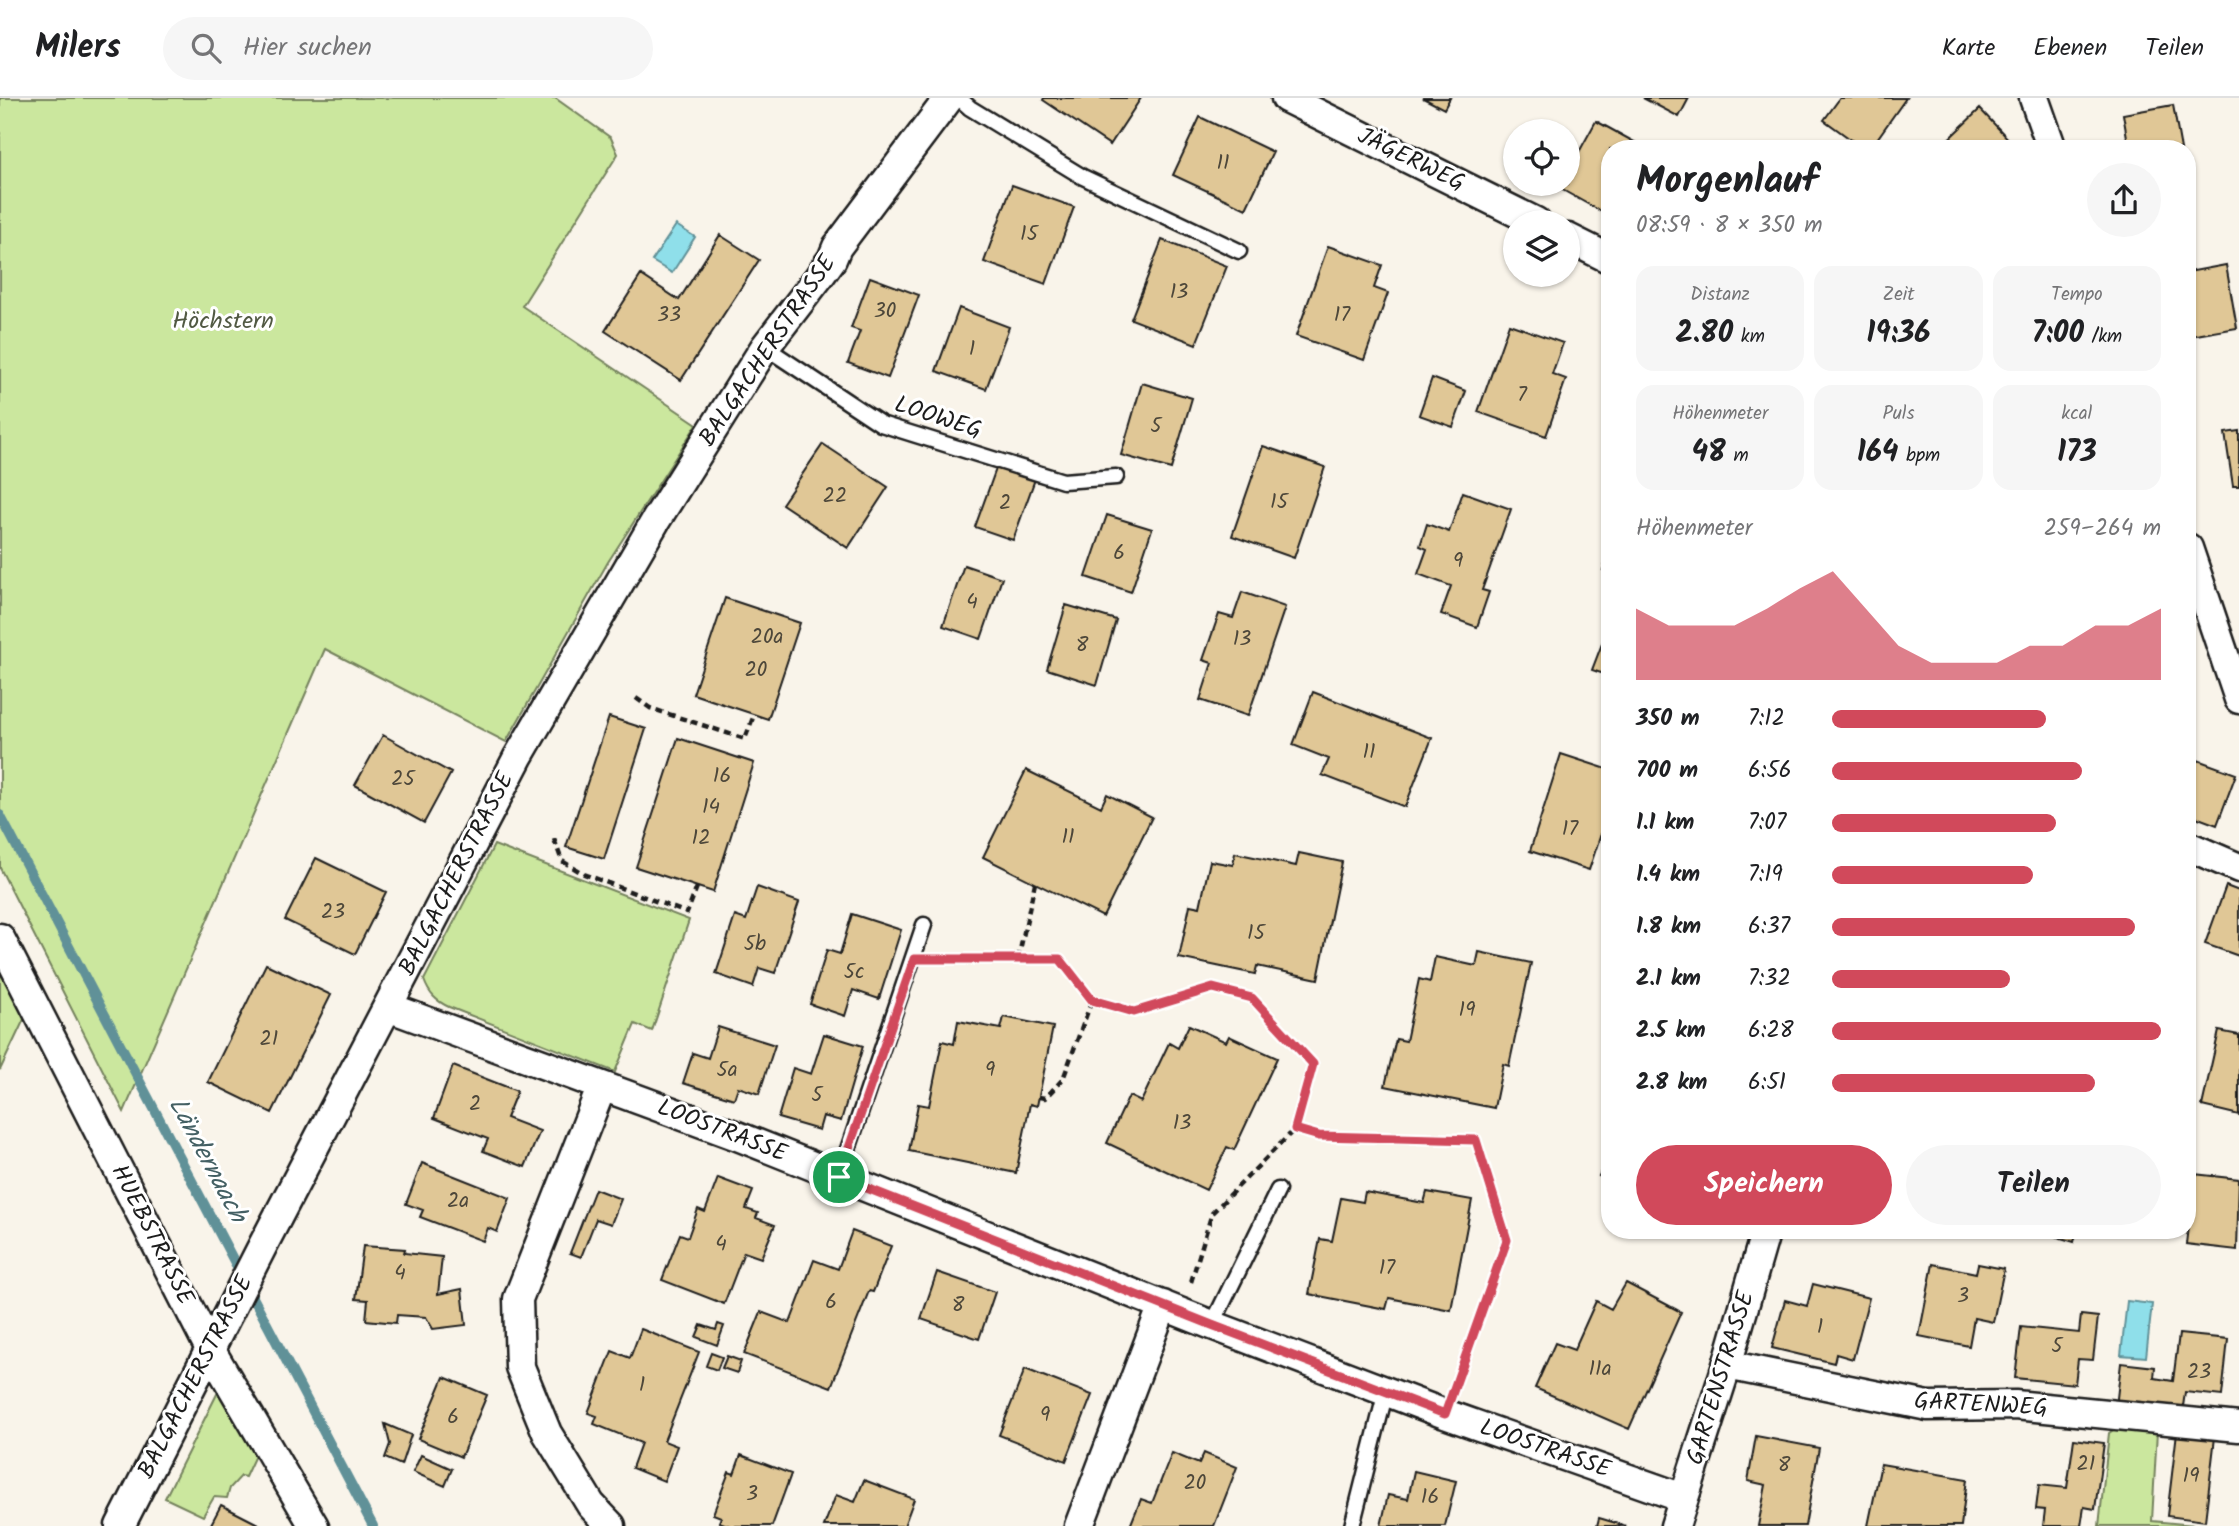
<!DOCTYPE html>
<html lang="de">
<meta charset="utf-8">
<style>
:root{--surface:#fff;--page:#f6f6f6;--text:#202124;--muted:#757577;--line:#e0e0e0;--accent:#d1495b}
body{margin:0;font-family:Kalam,sans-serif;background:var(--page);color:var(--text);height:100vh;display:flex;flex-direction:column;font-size:26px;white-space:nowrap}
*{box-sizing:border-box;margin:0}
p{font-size:23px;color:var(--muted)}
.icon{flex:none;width:38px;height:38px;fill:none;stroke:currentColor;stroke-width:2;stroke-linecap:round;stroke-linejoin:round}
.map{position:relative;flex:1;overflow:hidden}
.details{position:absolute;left:1601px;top:42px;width:595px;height:1099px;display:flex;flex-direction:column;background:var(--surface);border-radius:28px;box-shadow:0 2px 5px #0004}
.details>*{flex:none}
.controls{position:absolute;left:1503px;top:21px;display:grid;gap:14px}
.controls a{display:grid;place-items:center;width:77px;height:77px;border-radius:50%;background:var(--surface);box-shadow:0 2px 5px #0004;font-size:35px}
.pin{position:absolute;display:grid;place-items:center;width:60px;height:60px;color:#fff;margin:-30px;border:4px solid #fff;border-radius:50%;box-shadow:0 2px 7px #0007}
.round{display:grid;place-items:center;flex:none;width:74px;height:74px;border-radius:37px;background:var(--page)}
.overview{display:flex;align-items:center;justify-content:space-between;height:119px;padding:0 35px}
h1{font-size:38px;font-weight:800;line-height:52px}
.figures{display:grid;grid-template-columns:repeat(3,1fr);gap:10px;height:119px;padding:7px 35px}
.figures div{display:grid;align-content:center;border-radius:18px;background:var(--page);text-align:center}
.figures b{font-size:30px;font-weight:800}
.figures small{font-size:19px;font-weight:400}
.figures p{font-size:19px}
.chart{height:196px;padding:14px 35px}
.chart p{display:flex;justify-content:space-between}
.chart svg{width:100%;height:126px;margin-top:7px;fill:var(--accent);opacity:.7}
.primary-button{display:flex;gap:14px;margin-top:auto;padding:14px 35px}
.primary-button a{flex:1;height:80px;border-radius:42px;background:var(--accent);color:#fff;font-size:28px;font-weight:800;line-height:80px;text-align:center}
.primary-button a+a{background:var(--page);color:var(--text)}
ul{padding:0 35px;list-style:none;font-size:23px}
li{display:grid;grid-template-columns:112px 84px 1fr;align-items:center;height:52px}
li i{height:18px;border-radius:9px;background:var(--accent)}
header{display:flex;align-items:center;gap:42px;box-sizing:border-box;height:98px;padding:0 35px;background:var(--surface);border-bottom:2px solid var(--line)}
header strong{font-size:33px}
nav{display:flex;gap:38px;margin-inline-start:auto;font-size:24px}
.search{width:490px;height:63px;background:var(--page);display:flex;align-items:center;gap:18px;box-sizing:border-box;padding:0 24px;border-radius:38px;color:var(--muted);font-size:26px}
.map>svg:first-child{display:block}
.green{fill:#cbe79e;stroke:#74825d;stroke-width:2}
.water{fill:#8fdfea;stroke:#619198;stroke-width:2}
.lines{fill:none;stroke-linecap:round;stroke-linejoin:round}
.stream{stroke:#619198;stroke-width:10}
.building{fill:#e0c796;stroke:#1c1c1c;stroke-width:2}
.lane-casing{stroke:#1c1c1c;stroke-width:19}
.street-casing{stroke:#1c1c1c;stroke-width:33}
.path{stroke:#1c1c1c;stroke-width:4.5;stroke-dasharray:7 5;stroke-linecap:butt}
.lane{stroke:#fff;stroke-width:14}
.street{stroke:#fff;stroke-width:28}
.route-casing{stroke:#fff;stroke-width:14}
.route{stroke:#d1495b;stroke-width:9}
.labels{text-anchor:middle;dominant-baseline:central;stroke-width:6;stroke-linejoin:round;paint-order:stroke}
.number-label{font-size:21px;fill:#4d473a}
.street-label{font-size:24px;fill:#1c1c1c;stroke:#fff}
.park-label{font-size:24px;fill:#515943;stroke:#fff}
.water-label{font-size:26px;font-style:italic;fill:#446064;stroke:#fff}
</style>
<header>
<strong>Milers</strong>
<div class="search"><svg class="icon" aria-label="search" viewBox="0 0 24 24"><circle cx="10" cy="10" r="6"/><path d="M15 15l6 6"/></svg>Hier suchen</div>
<nav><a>Karte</a><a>Ebenen</a><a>Teilen</a></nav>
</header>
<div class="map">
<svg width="2239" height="1428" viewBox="0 0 2239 1428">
<rect width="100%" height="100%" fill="#f9f4ea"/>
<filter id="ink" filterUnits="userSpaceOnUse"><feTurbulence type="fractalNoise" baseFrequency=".0143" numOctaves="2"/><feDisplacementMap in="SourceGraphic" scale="14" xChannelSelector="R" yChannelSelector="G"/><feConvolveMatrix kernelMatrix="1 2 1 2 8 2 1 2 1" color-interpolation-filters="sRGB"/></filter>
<g filter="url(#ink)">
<path class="green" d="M0 0H555L611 40 618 56 522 208 697 326 608 464 506 644 325 551 124 1014 0 770Z
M494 747 689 822 652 933 635 926 615 974 449 909C436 903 429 896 424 882Z
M0 875 27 915 0 972Z
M217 1296 225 1298 257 1353 245 1379 241 1378 230 1390 227 1400 214 1399 203 1418 165 1400Z
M2115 1331 2157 1333 2152 1423 2205 1428H2099L2109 1335Z"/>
<path class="water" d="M676 127 695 139 672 175 652 163Z
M2127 1203 2152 1206 2146 1259 2121 1257Z"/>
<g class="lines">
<path class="stream" d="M0 717 373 1428"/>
</g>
<path class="building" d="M1044 0H1141L1110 47 1043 2Z
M1423 0H1450L1444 11Z
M1643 0H1689L1679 19Z
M1840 0H1906L1870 51H1864L1824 22Z
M2173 7 2181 51H2129L2123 16Z
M1980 11 2015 48 2013 51H1938Z
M1200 19 1273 54 1246 111 1173 77Z
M1596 23 1638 46 1636 51H1610V99L1602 114 1559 90 1562 86H1568V74Z
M1012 87 1074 109 1046 186 984 164Z
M720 137 759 162 681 282 605 233 641 177 679 202Z
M1162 142 1227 168 1196 246 1131 221Z
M1328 148 1382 167 1374 190 1388 195 1364 262 1296 238Z
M2226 167 2237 230 2190 238 2188 225V174Z
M870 179 919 197 888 280 848 265 860 233 851 230Z
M959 210 1009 229 986 291 936 273Z
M1509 226 1563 245 1552 276 1566 281 1546 338 1478 314Z
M1432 280 1466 293 1453 329 1419 317Z
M1142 285 1192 300 1171 371 1121 357Z
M2239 333V388H2233L2225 335Z
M823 346 888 389 848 450 782 406Z
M1263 348 1325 369 1294 460 1232 438Z
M997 368 1035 381 1013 442 975 429Z
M1463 394 1511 411 1482 492 1489 494 1477 529 1441 516 1451 488 1418 476 1427 451 1420 448 1427 426 1449 434Z
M1107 417 1152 431 1131 494 1086 479Z
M1610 453V474L1603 472Z
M964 467 1002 480 981 541 943 528Z
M1242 494 1285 509 1248 618 1200 602 1212 565 1203 562 1219 516 1233 520Z
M725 500 800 525 768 621 693 596Z
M1066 507 1116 522 1097 587 1047 571Z
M1605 538 1610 540V578L1592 572Z
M1313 594 1432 640 1405 709 1322 677 1329 661 1293 647Z
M609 619 646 631 604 761 566 749Z
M383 637 451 675 424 725 355 687Z
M678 640 754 665 713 794 636 769Z
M1561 656 1610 672V709L1589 772 1530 753Z
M2192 660 2236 676 2217 727 2188 716V670Z
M1026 672 1101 709 1107 696 1152 719 1103 819 983 759Z
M1235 755 1296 768 1299 755 1342 764 1318 881 1257 868 1255 876 1179 860 1190 807 1200 809 1210 763 1233 767Z
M316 760 386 794 355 856 285 822Z
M2226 788 2239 793V858L2205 846Z
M757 789 799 804 775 875 759 870 753 889 716 876 735 818 746 822Z
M852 816 901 832 879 901 853 892 845 918 810 906 827 852 840 856Z
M1479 854 1531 865 1509 968 1503 966 1494 1010 1385 988 1396 941 1406 943 1419 881 1430 884 1435 859 1476 868Z
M266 866 331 897 272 1015 208 984Z
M1004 919 1053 929 1037 1008 1030 1006 1016 1075 909 1053 918 1006 929 1008 942 943 954 946 958 923 1001 931Z
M1189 927 1226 944 1229 938 1277 960 1234 1052 1227 1049 1206 1092 1107 1045 1129 998 1141 1004 1169 945 1178 950Z
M718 929 775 947 759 996 738 989 734 1001 683 985 693 955 708 960Z
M2219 933 2239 937V1017L2202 1008Z
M824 936 863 948 841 1023 823 1018 819 1032 778 1020 793 970 811 976Z
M453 968 517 993 506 1020 540 1033 525 1069 483 1053 488 1041 434 1020Z
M1610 1055V1084L1599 1078Z
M422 1065 510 1100 497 1134 488 1130 483 1143 420 1119 423 1112 406 1106Z
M2194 1076 2239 1081 2237 1152 2186 1146Z
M718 1080 753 1093 746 1111 758 1115 756 1120 775 1127 761 1160 744 1154 724 1206 662 1182 680 1136 688 1139 698 1111 705 1114Z
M595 1091 621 1101 611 1126 596 1121 581 1159 570 1155Z
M1365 1094 1424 1105 1427 1094 1472 1102 1451 1212 1389 1200 1386 1211 1309 1196 1320 1141 1332 1143 1341 1100 1363 1104Z
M2035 1132H2077L2074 1144Z
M852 1133 891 1148 873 1194 869 1193 831 1289 744 1256 761 1214 790 1225 814 1162 838 1171Z
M363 1148 405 1151 404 1155 442 1159 438 1196 462 1191 466 1227 433 1231 426 1219 397 1217 396 1225 366 1222 368 1202 356 1201Z
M1933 1166 1976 1175 1978 1166 2004 1171 1993 1224 1974 1220 1969 1248 1919 1238Z
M937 1174 995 1194 979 1241 921 1221Z
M1626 1185 1681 1214 1629 1331 1535 1290 1555 1245 1574 1252 1596 1203 1611 1211Z
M1813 1186 1869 1200 1853 1261 1836 1256 1834 1265 1772 1250 1785 1202 1807 1208Z
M2081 1217 2098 1219 2093 1262 2078 1261 2075 1286 2015 1280 2021 1229 2079 1235Z
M718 1226 724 1228 717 1247 696 1239 701 1227 716 1232Z
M641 1231 699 1254 664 1343 677 1348 664 1383 632 1370 641 1345 594 1326 597 1318 588 1315 612 1253 630 1260Z
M2179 1236 2228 1241 2222 1298 2185 1294 2182 1316 2116 1309 2121 1265 2155 1269 2154 1280 2173 1283Z
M711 1255 722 1259 717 1272 706 1268Z
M727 1258 741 1263 737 1275 722 1270Z
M1025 1271 1092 1297 1066 1363 999 1337Z
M444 1279 487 1297 461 1359 418 1341Z
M385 1326 411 1337 401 1367 385 1360 390 1346Z
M2177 1334 2215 1339 2205 1423 2167 1418Z
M1756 1338 1819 1350 1805 1428H1758L1766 1387 1748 1383Z
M2074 1341 2104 1345 2095 1411 2084 1409 2081 1428H2043L2045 1412 2036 1411 2039 1387 2067 1390Z
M1172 1355 1199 1366 1204 1355 1237 1369 1214 1428H1130L1141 1401 1152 1405Z
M421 1357 452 1371 445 1388 413 1374Z
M741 1357 791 1376 772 1428H730L719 1424 721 1419 713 1416 729 1374 734 1376Z
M1881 1366 1967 1381 1961 1428H1868Z
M1414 1373 1456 1383 1445 1428H1381L1388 1397 1408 1401Z
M864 1382 914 1401 904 1428H824L836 1397 855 1404Z
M221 1407 262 1428H210Z
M1599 1420 1626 1428H1597Z"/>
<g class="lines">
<defs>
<path id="lane" d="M959 0 970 10 1083 79 1239 153
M765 249 881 326 1063 383 1116 379
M839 1078 924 827
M1212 1227 1278 1092
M1352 1428 1386 1293"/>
<path id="street" d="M1286 0 1536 124
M2034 0 2052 51
M1568 140 1610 161
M2188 450 2239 601
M2188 748 2239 770
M0 840 210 1251 314 1428
M388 909 735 1037 1212 1227 1445 1316 1683 1400
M602 988 518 1201 520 1269 547 1335 591 1407 611 1428
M1727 1267 1928 1308 2015 1307 2239 1329
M120 1428 263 1147 518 659 656 422 765 249 819 179 832 161 837 149 949 0
M1079 1428 1163 1207
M1675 1428 1727 1267 1766 1132"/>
</defs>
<use href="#lane" class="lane-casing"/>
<use href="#street" class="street-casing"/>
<path class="path" d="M636 600 650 610 745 641 754 617
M554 741 562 763 584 776 687 815 697 789
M939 861H1060L1092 902 1134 914 1213 890 1252 900 1313 966 1295 1031
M1018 861 1035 785
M1039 999 1045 1000 1063 981 1092 902
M1191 1184 1212 1115 1295 1031 1319 1038 1476 1042 1507 1142 1455 1287"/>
<use href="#lane" class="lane"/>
<use href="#street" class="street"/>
</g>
</g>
<g class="lines" filter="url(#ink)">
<defs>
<path id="route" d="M914 861H1060L1092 902 1134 914 1213 890 1252 900 1313 966 1295 1031 1319 1038 1476 1042 1507 1142 1445 1316 1212 1227 839 1079Z"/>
</defs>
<use href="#route" class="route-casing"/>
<use href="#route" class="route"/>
</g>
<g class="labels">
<g class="number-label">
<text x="1223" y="65">11</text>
<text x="1029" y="136">15</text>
<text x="1179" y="194">13</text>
<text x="885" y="213">30</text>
<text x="669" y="217">33</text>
<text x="1342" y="217">17</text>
<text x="972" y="251">1</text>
<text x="1522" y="297">7</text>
<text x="1156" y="328">5</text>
<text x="835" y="398">22</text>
<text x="1279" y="404">15</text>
<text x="1005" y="405">2</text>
<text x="1119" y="455">6</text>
<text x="1458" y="463">9</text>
<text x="972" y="504">4</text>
<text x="767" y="539">20a</text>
<text x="1242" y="541">13</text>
<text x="1082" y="547">8</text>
<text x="756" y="572">20</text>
<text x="1369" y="654">11</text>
<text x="722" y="678">16</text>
<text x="403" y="681">25</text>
<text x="711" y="709">14</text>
<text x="1570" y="731">17</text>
<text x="1068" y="739">11</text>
<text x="701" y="740">12</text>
<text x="333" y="814">23</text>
<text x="1256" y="835">15</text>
<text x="755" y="846">5b</text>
<text x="854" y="874">5c</text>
<text x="1467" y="912">19</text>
<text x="269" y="941">21</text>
<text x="727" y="972">5a</text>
<text x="990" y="972">9</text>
<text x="817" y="997">5</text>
<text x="475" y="1006">2</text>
<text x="1182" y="1025">13</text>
<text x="458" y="1103">2a</text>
<text x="721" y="1146">4</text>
<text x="1387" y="1170">17</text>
<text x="400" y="1175">4</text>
<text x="1963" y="1198">3</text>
<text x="831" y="1204">6</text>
<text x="958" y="1207">8</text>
<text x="1820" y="1229">1</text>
<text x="2057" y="1248">5</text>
<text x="1600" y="1271">11a</text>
<text x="2199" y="1274">23</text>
<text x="642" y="1287">1</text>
<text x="1045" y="1317">9</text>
<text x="453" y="1319">6</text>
<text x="2086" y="1366">21</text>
<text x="1784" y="1367">8</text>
<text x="2191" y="1378">19</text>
<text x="1195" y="1385">20</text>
<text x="752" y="1396">3</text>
<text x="1430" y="1399">16</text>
</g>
<g class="street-label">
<text transform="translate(1411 62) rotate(26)">JÄGERWEG</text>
<text transform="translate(768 253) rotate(-56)">BALGACHERSTRASSE</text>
<text transform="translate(938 320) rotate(18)">LOOWEG</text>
<text transform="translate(457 776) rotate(-63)">BALGACHERSTRASSE</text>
<text transform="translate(722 1033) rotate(21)">LOOSTRASSE</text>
<text transform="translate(152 1137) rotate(63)">HUEBSTRASSE</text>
<text transform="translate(196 1279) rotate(-63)">BALGACHERSTRASSE</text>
<text transform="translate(1721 1280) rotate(-73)">GARTENSTRASSE</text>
<text transform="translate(1981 1307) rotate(3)">GARTENWEG</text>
<text transform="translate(1545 1351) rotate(19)">LOOSTRASSE</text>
</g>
<g class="park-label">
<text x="223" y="223">Höchstern</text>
</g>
<g class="water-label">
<text transform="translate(207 1062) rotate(62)">Ländernaach</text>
</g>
</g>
</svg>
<div class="controls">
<a><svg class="icon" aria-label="locate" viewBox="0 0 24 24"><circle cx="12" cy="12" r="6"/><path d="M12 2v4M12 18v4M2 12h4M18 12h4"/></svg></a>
<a><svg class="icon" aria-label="layers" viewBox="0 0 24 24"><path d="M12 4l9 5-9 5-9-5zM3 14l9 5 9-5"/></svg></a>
</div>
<div class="pin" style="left:839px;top:1079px;background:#1e9e55"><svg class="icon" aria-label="arrive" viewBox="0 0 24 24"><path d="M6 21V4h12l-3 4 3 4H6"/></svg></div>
<section class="details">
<div class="overview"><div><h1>Morgenlauf</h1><p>08:59 · 8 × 350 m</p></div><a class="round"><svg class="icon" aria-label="share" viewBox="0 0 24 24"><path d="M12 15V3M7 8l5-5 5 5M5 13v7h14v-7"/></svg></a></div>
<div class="figures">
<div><p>Distanz</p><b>2.80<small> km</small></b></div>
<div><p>Zeit</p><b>19:36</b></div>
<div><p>Tempo</p><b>7:00<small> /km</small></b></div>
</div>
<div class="figures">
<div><p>Höhenmeter</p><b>48<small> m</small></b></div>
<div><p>Puls</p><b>164<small> bpm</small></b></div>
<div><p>kcal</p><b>173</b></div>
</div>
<div class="chart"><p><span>Höhenmeter</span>259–264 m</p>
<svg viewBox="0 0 160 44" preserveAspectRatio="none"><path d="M0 44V19L10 25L20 25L30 25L40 19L50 12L60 6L70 19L80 32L90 38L100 38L110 38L120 32L130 32L140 25L150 25L160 19V44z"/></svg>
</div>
<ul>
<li><b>350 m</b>7:12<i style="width:65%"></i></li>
<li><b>700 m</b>6:56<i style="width:76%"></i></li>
<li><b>1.1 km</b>7:07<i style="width:68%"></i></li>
<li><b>1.4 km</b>7:19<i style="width:61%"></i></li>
<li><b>1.8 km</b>6:37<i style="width:92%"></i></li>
<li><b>2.1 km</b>7:32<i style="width:54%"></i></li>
<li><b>2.5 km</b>6:28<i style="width:100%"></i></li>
<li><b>2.8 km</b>6:51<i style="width:80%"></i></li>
</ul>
<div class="primary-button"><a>Speichern</a><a>Teilen</a></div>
</section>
</div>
